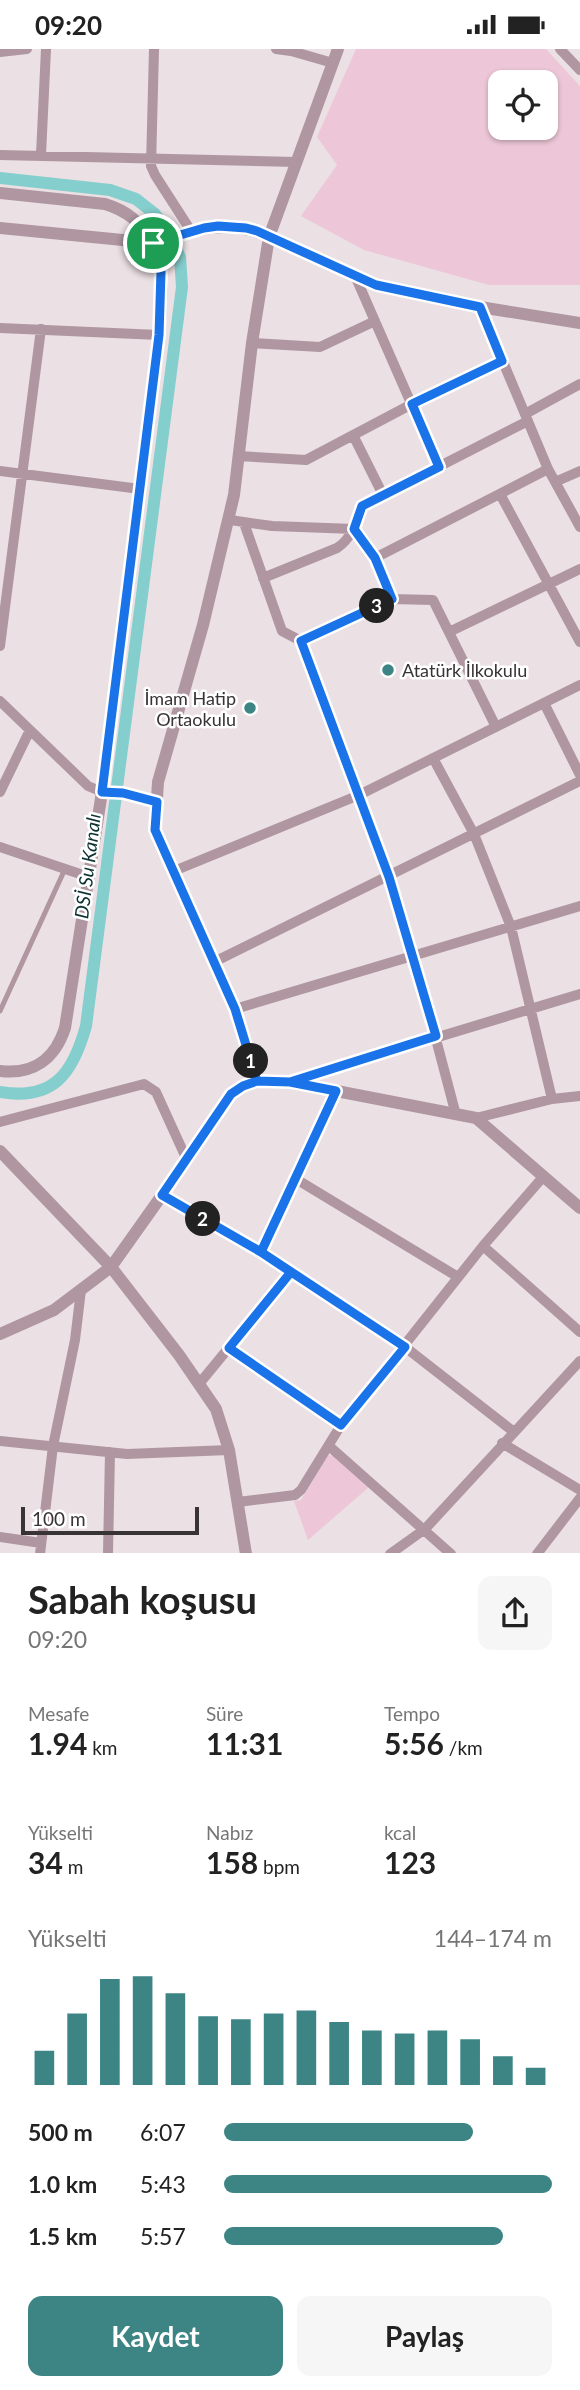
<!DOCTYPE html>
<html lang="tr">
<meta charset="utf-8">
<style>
:root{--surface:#fff;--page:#f6f6f6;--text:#222;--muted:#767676;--accent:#3d8585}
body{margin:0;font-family:Lato,sans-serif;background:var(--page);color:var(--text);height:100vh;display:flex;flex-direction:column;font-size:26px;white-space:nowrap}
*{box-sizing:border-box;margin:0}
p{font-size:23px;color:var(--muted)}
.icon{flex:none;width:38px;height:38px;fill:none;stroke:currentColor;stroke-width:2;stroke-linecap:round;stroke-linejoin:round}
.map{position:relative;height:1504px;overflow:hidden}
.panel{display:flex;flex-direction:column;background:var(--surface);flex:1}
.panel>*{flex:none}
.buttons{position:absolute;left:488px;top:21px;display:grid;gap:14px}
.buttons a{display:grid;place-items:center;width:70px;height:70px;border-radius:14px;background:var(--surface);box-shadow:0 2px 5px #0004;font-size:35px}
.scale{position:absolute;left:21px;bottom:18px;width:178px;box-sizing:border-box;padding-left:7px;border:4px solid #383436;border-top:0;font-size:19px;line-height:24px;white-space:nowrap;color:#383436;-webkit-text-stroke:5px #fff;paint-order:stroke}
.pin{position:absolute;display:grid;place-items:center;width:60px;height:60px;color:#fff;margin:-30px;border:4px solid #fff;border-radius:50%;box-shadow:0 2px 7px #0007}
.km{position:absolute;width:35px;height:35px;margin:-18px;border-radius:50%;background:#222;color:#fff;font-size:19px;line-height:35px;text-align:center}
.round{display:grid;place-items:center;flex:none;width:74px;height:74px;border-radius:14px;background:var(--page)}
.summary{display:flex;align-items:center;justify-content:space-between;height:119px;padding:0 28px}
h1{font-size:38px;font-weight:700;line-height:52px}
.stats{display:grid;grid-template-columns:repeat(3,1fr);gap:10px;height:119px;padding:7px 28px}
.stats div{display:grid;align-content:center}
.stats b{font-size:30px;font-weight:700}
.stats small{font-size:19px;font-weight:400}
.stats p{font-size:19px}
.chart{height:196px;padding:14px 28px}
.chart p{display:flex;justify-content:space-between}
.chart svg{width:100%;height:126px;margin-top:7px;stroke:var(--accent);stroke-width:6}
.action{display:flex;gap:14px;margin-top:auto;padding:14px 28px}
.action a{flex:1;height:80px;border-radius:14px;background:var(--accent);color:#fff;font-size:28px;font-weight:700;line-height:80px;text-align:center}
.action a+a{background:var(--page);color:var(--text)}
ul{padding:0 28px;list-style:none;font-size:23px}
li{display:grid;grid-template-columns:112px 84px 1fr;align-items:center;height:52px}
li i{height:18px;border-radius:9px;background:var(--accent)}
.status{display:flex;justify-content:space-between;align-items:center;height:49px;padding:0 35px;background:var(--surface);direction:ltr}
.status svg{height:19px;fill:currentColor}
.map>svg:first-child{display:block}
.green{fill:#edc7d7;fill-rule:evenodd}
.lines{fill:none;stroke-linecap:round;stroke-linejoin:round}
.canal{stroke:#84cecd;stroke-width:12}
.service{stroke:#af96a1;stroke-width:5}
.minor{stroke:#af96a1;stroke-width:10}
.tertiary{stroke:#af96a1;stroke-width:12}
.route-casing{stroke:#fff;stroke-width:14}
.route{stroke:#1a73e8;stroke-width:9}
.poi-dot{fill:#3d8585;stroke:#fff;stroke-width:2.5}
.labels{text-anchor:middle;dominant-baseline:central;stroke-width:5;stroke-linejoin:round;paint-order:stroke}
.poi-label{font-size:18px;fill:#383436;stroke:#fff;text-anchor:start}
.water-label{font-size:19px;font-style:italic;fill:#0c3131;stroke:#fff}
</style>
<div class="status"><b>09:20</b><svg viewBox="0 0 49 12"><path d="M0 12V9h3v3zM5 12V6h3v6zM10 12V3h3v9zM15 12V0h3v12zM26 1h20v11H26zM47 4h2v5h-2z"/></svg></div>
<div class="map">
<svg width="580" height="1505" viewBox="0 0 580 1505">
<rect width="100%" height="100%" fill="#ebe0e4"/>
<path class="green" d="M356 0H546L580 37V236H489L364 201 301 167 337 116 317 88ZM546 33V79H500V33Z
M328 1406 335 1407 369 1438 308 1491 294 1452 301 1451Z"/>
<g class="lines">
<path class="canal" d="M0 129 110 141 136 150 155 165 169 184 180 208 182 238 86 977C73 1024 54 1052 0 1043"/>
<path class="service" d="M0 962 65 820"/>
<path class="minor" d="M154 0 151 117 155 126 191 182
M276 0 291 2 333 14
M560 0 580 21
M0 3 27 0
M0 106 296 113
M41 106 46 0
M356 229 439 418
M480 258 548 420 580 478
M0 279 159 286
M252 294 320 298 375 272
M525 365 580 335
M353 386 383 446
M238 407 306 411 412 355 502 311
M0 422 140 440
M555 433 580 422
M500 445 580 593
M230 471 272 477 354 480 375 509 392 550
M244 474 282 582 301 592 389 828 414 907 456 1066
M375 509 548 420
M263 529 337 499C352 489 356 474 362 457L528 372
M449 583 580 520
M301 592 392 550 433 551 496 678
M0 597 41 280
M0 652 88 737 102 743 123 744 157 753
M544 654 580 726
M433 709 474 785 511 878 552 1050
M0 743 30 681
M0 798 89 828
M174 822 359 746 580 636
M214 913 580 732
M235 960 580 857
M290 1033 580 945
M476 1069 552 1050 580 1047
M0 1073 144 1035 156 1043 187 1111
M296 1130 458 1228
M162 1146 261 1203 405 1298 514 1383
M483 1197 580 1283
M261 1203 336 1042
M229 1299 341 1376
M199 1335 291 1223
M0 1392 127 1405 229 1401
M502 1394 580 1441
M329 1397 451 1505
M238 1453 295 1446 301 1441 341 1376 483 1197 543 1128
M0 1488 41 1494
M40 1505 53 1397 75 1291 81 1241
M108 1505 110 1403
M390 1505 425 1480 580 1312
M537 1505 580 1449"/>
<path class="tertiary" d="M338 0 269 188 376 236 480 258 580 274
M0 144 105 155C128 162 140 173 153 194 192 181 230 169 269 188L252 294 234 446 203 576 158 733 155 781 235 960 257 1032
M0 179 153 194C165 224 161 254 159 286L102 743 65 979C55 1010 33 1026 0 1022
M0 1102 111 1218 179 1306 216 1360 229 1401 246 1505
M0 1285 54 1261 111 1218 187 1111 231 1045 243 1037 257 1032 290 1033 476 1069 580 1159"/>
</g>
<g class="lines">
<defs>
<path id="route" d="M153 194 161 223 159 286 102 743 123 744 157 753 155 781 235 960 257 1032 290 1033 336 1042 261 1203 291 1223 229 1299 341 1376 405 1298 261 1203 162 1146 231 1045 243 1037 257 1032 290 1033 436 987 389 828 301 592 392 550 375 509 354 480 362 457 439 418 412 355 502 312 480 258 376 236 257 182 246 179 218 177 204 179 153 194"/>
</defs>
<use href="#route" class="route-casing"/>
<use href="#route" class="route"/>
</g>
<g class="poi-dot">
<circle cx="388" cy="621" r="7"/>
<circle cx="250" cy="659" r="7"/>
</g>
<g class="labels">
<g class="poi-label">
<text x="402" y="621">Atatürk İlkokulu</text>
<text x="236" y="649" text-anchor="end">İmam Hatip<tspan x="236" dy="21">Ortaokulu</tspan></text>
</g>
<g class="water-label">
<text transform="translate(87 817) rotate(-83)">DSİ Su Kanalı</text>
</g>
</g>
</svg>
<div class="buttons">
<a><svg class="icon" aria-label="locate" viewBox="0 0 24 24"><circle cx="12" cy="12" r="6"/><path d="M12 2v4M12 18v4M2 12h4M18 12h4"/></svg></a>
</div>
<div class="scale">100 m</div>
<div class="pin" style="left:153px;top:194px;background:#1e9e55"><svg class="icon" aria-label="arrive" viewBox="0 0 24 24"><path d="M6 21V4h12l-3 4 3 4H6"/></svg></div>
<b class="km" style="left:251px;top:1012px">1</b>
<b class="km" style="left:203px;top:1170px">2</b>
<b class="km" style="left:377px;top:557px">3</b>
</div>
<section class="panel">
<div class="summary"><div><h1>Sabah koşusu</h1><p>09:20</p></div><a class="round"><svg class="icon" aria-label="share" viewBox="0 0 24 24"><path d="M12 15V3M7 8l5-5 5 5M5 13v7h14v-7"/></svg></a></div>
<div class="stats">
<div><p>Mesafe</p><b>1.94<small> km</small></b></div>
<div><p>Süre</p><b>11:31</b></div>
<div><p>Tempo</p><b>5:56<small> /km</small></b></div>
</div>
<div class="stats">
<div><p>Yükselti</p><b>34<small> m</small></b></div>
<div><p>Nabız</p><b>158<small> bpm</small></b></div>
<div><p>kcal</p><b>123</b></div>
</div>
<div class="chart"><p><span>Yükselti</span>144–174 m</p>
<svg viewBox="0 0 160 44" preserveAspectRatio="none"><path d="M5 44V32M15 44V19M25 44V7M35 44V6M45 44V12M55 44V20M65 44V21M75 44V19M85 44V18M95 44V22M105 44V25M115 44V26M125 44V25M135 44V28M145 44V34M155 44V38"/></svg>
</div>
<ul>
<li><b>500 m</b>6:07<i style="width:76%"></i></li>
<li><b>1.0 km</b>5:43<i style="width:100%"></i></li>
<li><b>1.5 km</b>5:57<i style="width:85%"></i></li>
</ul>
<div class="action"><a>Kaydet</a><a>Paylaş</a></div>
</section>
